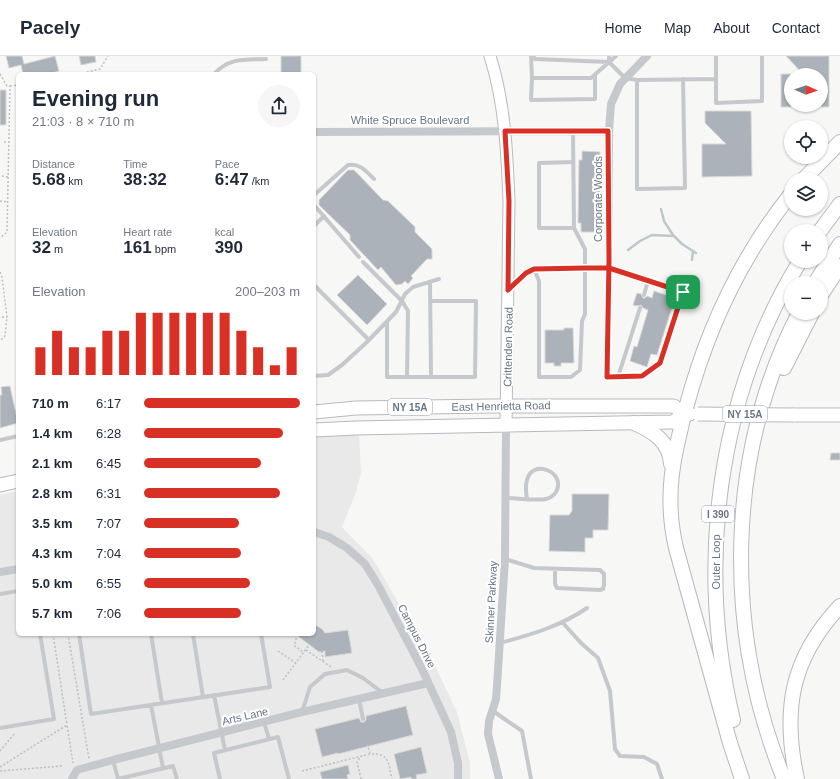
<!DOCTYPE html>
<meta charset="utf-8">
<style>
:root{--surface:#fff;--page:#f6f6f7;--text:#1f2937;--muted:#747a83;--line:#e0e1e3;--accent:#d93025}
body{margin:0;font-family:Helvetica,sans-serif;background:var(--page);color:var(--text);height:100vh;display:flex;flex-direction:column;font-size:15px;white-space:nowrap}
*{box-sizing:border-box;margin:0}
p{font-size:13px;color:var(--muted)}
.icon{flex:none;width:22px;height:22px;fill:none;stroke:currentColor;stroke-width:2;stroke-linecap:round;stroke-linejoin:round}
.map{position:relative;flex:1;overflow:hidden}
.sheet{position:absolute;left:16px;top:16px;width:300px;height:564px;display:flex;flex-direction:column;background:var(--surface);border-radius:6px;box-shadow:0 1px 3px #0004}
.sheet>*{flex:none}
.needle{width:26px;rotate:92deg}
.controls{position:absolute;left:784px;top:12px;display:grid;gap:8px}
.controls a{display:grid;place-items:center;width:44px;height:44px;border-radius:50%;background:var(--surface);box-shadow:0 1px 3px #0004;font-size:20px}
.pin{position:absolute;display:grid;place-items:center;width:34px;height:34px;color:#fff;margin:-17px;border-radius:8px;box-shadow:0 2px 6px #0006}
.round{display:grid;place-items:center;flex:none;width:42px;height:42px;border-radius:21px;background:var(--page)}
.headline{display:flex;align-items:center;justify-content:space-between;height:68px;padding:0 16px}
h1{font-size:22px;font-weight:700;line-height:30px}
.stats{display:grid;grid-template-columns:repeat(3,1fr);gap:6px;height:68px;padding:4px 16px}
.stats div{display:grid;align-content:center}
.stats b{font-size:17px;font-weight:700}
.stats small{font-size:11px;font-weight:400}
.stats p{font-size:11px}
.chart{height:112px;padding:8px 16px}
.chart p{display:flex;justify-content:space-between}
.chart svg{width:100%;height:72px;margin-top:4px;stroke:var(--accent);stroke-width:6}
ul{padding:0 16px;list-style:none;font-size:13px}
li{display:grid;grid-template-columns:64px 48px 1fr;align-items:center;height:30px}
li i{height:10px;border-radius:5px;background:var(--accent)}
header{display:flex;align-items:center;gap:24px;box-sizing:border-box;height:56px;padding:0 20px;background:var(--surface);border-bottom:1px solid var(--line)}
header strong{font-size:19px}
nav{display:flex;gap:22px;margin-inline-start:auto;font-size:14px}
.map>svg:first-child{display:block}
.built{fill:#e8e9e8}
.lines{fill:none;stroke-linecap:round;stroke-linejoin:round}
.stream{stroke:#bdc7cc;stroke-width:2.5}
.building{fill:#abb2b9;stroke:#d9d9d7}
.secondary-casing{stroke:#b7bcc1;stroke-width:13}
.primary-casing{stroke:#b6babe;stroke-width:15}
.highway-casing{stroke:#b6b9bd;stroke-width:16}
.path{stroke:#bdbfc2;stroke-width:1.5;stroke-dasharray:2 2;stroke-linecap:butt}
.lane{stroke:#c5c8cc;stroke-width:4}
.street{stroke:#c5c8cc;stroke-width:8}
.secondary{stroke:#fff;stroke-width:11}
.primary{stroke:#fff;stroke-width:13}
.highway{stroke:#fff;stroke-width:14}
.primary-bridge-casing{stroke:#b6babe;stroke-width:15;stroke-linecap:butt}
.primary-bridge{stroke:#fff;stroke-width:13}
.route-casing{stroke:#fff;stroke-width:8}
.route{stroke:#d93025;stroke-width:5}
.labels{text-anchor:middle;dominant-baseline:central;stroke-width:4;stroke-linejoin:round;paint-order:stroke}
.shield{fill:#fff;stroke:#949eaa;stroke-width:1}
.shield-label{font-size:10px;font-weight:bold;fill:#667586}
.street-label{font-size:11px;fill:#667586;stroke:#fff}
</style>
<header>
<strong>Pacely</strong>
<nav><a>Home</a><a>Map</a><a>About</a><a>Contact</a></nav>
</header>
<div class="map">
<svg width="840" height="723" viewBox="0 0 840 723">
<rect width="100%" height="100%" fill="#f7f8f5"/>
<path class="built" d="M330 379H359L361 417 356 436 342 471 373 503 435 610 457 656 470 707V723H0V439L18 435V578H314V381Z"/>
<g class="lines">
<path class="stream" d="M661 153 664 165 673 179
M628 194 640 185 652 179 674 180 682 188 696 197
M692 204 693 195"/>
</g>
<path class="building" d="M6 0H22L24 8 55 0 59 15 49 18H23L21 9 9 12Z
M79 0H95L96 6 81 9Z
M281 0H301V18H281Z
M786 0H829V51H821V19H804Z
M781 18H791V51H781Z
M0 34H6V69H0Z
M705 55H751L752 120 702 121V88H726L705 67Z
M582 95 600 96V176H581V167H578L579 104H582Z
M348 114H354L383 144 388 145 415 171V176L432 193V203H427L411 220 413 222 408 228 405 225 402 228 396 229 381 211 378 214 350 184V179L319 149V144Z
M358 219 387 248 367 269 337 239Z
M654 235 675 242 657 299 651 298 647 311 630 305 634 290 637 291 648 254 643 252 641 249 637 250 633 249 637 237 641 238 643 242H645L647 240 652 242Z
M564 272H573L574 307H561V310H554V307H545V274H564Z
M10 330 18 367 0 372V339H2L1 331Z
M831 397H840V404H830Z
M572 438H609L608 474H593V482H585V496L549 495 550 459H569L572 455Z
M314 568 322 573 325 577 348 574 352 597 325 601V595L319 596 295 578H314Z
M406 650 413 679 338 698V697L322 701 315 673 359 662 361 666H364L366 664V660Z
M421 691 427 717 416 719 417 723H411V721L400 723 394 698Z
M348 709 350 718 347 719 348 723H322L320 716Z"/>
<g class="lines">
<defs>
<path id="secondary" d="M490 0C505 47 507 96 509 145L506 369"/>
<path id="primary" d="M314 356 356 352 491 350H674L684 358
M793 359H840
M314 374 356 372 673 366 684 358H690
M0 429 18 425"/>
<path id="highway" d="M804 123 840 86
M820 175 840 148
M815 227 840 188
M821 239 840 210
M784 312 812 257
M634 367C653 375 670 386 671 408
M733 664C696 509 717 341 800 205
M742 723 730 687 676 492C664 441 673 401 686 352 707 273 740 202 791 138
M784 723C724 575 725 400 799 257
M797 723C782 654 791 602 840 550"/>
</defs>
<use href="#secondary" class="secondary-casing"/>
<use href="#primary" class="primary-casing"/>
<use href="#highway" class="highway-casing"/>
<path class="path" d="M0 18 7 30H10L7 176 0 182
M79 18 100 13 108 0
M10 30 18 29
M4 86H9
M2 120 8 121
M0 145 8 146
M0 216 2 221 7 261 5 280 0 285
M2 261H7
M53 578 67 669
M68 578 89 703
M296 578V585L294 589 304 597
M306 594 331 611
M278 595 296 607
M322 595 323 605
M283 624 309 589
M367 688 370 697
M0 695 15 677
M0 711 67 669 73 707
M0 715 62 710
M302 715 370 698C390 697 388 707 392 723
M361 723 357 706 361 700"/>
<path class="lane" d="M531 0 532 22
M533 0 535 3 609 6V0
M716 0V47L762 45V0
M609 6 625 22 637 24 716 23
M214 18C230 1 245 4 266 3
M595 19V43L531 44 532 22H591L616 0
M637 24V133L685 132 683 23
M573 106 539 107V172H574
M314 139 348 109C360 107 366 115 374 123
M314 149 359 201
M314 170 324 160
M363 206 402 245 408 255 407 321H387V266
M534 213 539 225V321H571L580 314 582 265 585 258V193L574 172 573 75
M430 226 431 321H475L476 245H431
M314 229 369 284
M511 232 526 217 534 213 609 212 683 236 660 307 642 320 607 321 609 212
M644 239 648 225
M314 320 328 319 342 309 367 286 396 256 405 238 413 231 439 223
M407 321H431
M618 321 640 252
M0 384 18 380
M506 442C515 442 539 445 546 443 550 442 554 439 556 436 567 416 532 402 527 424 525 430 526 437 527 443
M505 503 534 512 600 514 604 518V529L603 533 600 534 557 532 555 528V513
M0 538 18 535
M562 566 581 587 598 602 610 635 615 693 620 700 644 701 657 708 662 723
M79 578 91 658 270 631 261 578
M151 578 162 647
M193 578 203 641
M500 587C530 579 561 570 587 552
M214 639 225 694
M359 643 363 663
M151 649 163 712
M493 655 522 675 531 723
M302 656 310 631 325 618 347 614 363 622 383 637
M264 666 269 683
M0 672 54 663 40 578
M113 704 118 723
M118 723 173 710 177 723
M220 723 214 697 278 681 289 723"/>
<path class="street" d="M314 76 609 75
M609 212V75L611 48 620 28 647 0
M314 476 329 481 347 492 365 508 378 529 422 613 451 676 458 707V723
M0 516 18 513
M72 723 77 714 113 704 302 656 428 627
M499 723 488 678 489 665 496 643 497 630 505 503 506 369"/>
<use href="#secondary" class="secondary"/>
<use href="#primary" class="primary"/>
<use href="#highway" class="highway"/>
<defs>
<path id="primary-bridge" d="M698 358 793 359"/>
</defs>
<use href="#primary-bridge" class="primary-bridge-casing"/>
<use href="#primary-bridge" class="primary-bridge"/>
</g>
<g class="lines">
<defs>
<path id="route" d="M683 236 609 212H585L534 213 526 217 508 234 509 145 505 75H608L609 204C608 243 608 282 607 321L642 320 660 307 683 236"/>
</defs>
<use href="#route" class="route-casing"/>
<use href="#route" class="route"/>
</g>
<g class="labels">
<g class="shield">
<rect x="388" y="343" width="44" height="16" rx="3"/>
<rect x="723" y="350" width="44" height="16" rx="3"/>
<rect x="702" y="450" width="32" height="16" rx="3"/>
</g>
<g class="shield-label">
<text x="410" y="351">NY 15A</text>
<text x="745" y="358">NY 15A</text>
<text x="718" y="458">I 390</text>
</g>
<g class="street-label">
<text x="410" y="64">White Spruce Boulevard</text>
<text transform="translate(598 143) rotate(-90)">Corporate Woods</text>
<text transform="translate(508 291) rotate(-89)">Crittenden Road</text>
<text transform="translate(501 350) rotate(-1)">East Henrietta Road</text>
<text transform="translate(716 506) rotate(-90)">Outer Loop</text>
<text transform="translate(491 546) rotate(-87)">Skinner Parkway</text>
<text transform="translate(417 580) rotate(63)">Campus Drive</text>
<text transform="translate(245 660) rotate(-13)">Arts Lane</text>
</g>
</g>
</svg>
<div class="controls">
<a><svg class="needle" viewBox="-14 -14 28 28"><path d="M0-13l5 13h-10z" fill="#e53935"/><path d="M0 13l5-13h-10z" fill="#747a83"/></svg></a>
<a><svg class="icon" aria-label="locate" viewBox="0 0 24 24"><circle cx="12" cy="12" r="6"/><path d="M12 2v4M12 18v4M2 12h4M18 12h4"/></svg></a>
<a><svg class="icon" aria-label="layers" viewBox="0 0 24 24"><path d="M12 4l9 5-9 5-9-5zM3 14l9 5 9-5"/></svg></a>
<a>+</a>
<a>−</a>
</div>
<div class="pin" style="left:683px;top:236px;background:#1e9e55"><svg class="icon" aria-label="arrive" viewBox="0 0 24 24"><path d="M6 21V4h12l-3 4 3 4H6"/></svg></div>
<section class="sheet">
<div class="headline"><div><h1>Evening run</h1><p>21:03 · 8 × 710 m</p></div><a class="round"><svg class="icon" aria-label="share" viewBox="0 0 24 24"><path d="M12 15V3M7 8l5-5 5 5M5 13v7h14v-7"/></svg></a></div>
<div class="stats">
<div><p>Distance</p><b>5.68<small> km</small></b></div>
<div><p>Time</p><b>38:32</b></div>
<div><p>Pace</p><b>6:47<small> /km</small></b></div>
</div>
<div class="stats">
<div><p>Elevation</p><b>32<small> m</small></b></div>
<div><p>Heart rate</p><b>161<small> bpm</small></b></div>
<div><p>kcal</p><b>390</b></div>
</div>
<div class="chart"><p><span>Elevation</span>200–203 m</p>
<svg viewBox="0 0 160 44" preserveAspectRatio="none"><path d="M5 44V27M15 44V17M25 44V27M35 44V27M45 44V17M55 44V17M65 44V6M75 44V6M85 44V6M95 44V6M105 44V6M115 44V6M125 44V17M135 44V27M145 44V38M155 44V27"/></svg>
</div>
<ul>
<li><b>710 m</b>6:17<i style="width:100%"></i></li>
<li><b>1.4 km</b>6:28<i style="width:89%"></i></li>
<li><b>2.1 km</b>6:45<i style="width:75%"></i></li>
<li><b>2.8 km</b>6:31<i style="width:87%"></i></li>
<li><b>3.5 km</b>7:07<i style="width:61%"></i></li>
<li><b>4.3 km</b>7:04<i style="width:62%"></i></li>
<li><b>5.0 km</b>6:55<i style="width:68%"></i></li>
<li><b>5.7 km</b>7:06<i style="width:62%"></i></li>
</ul>
</section>
</div>
